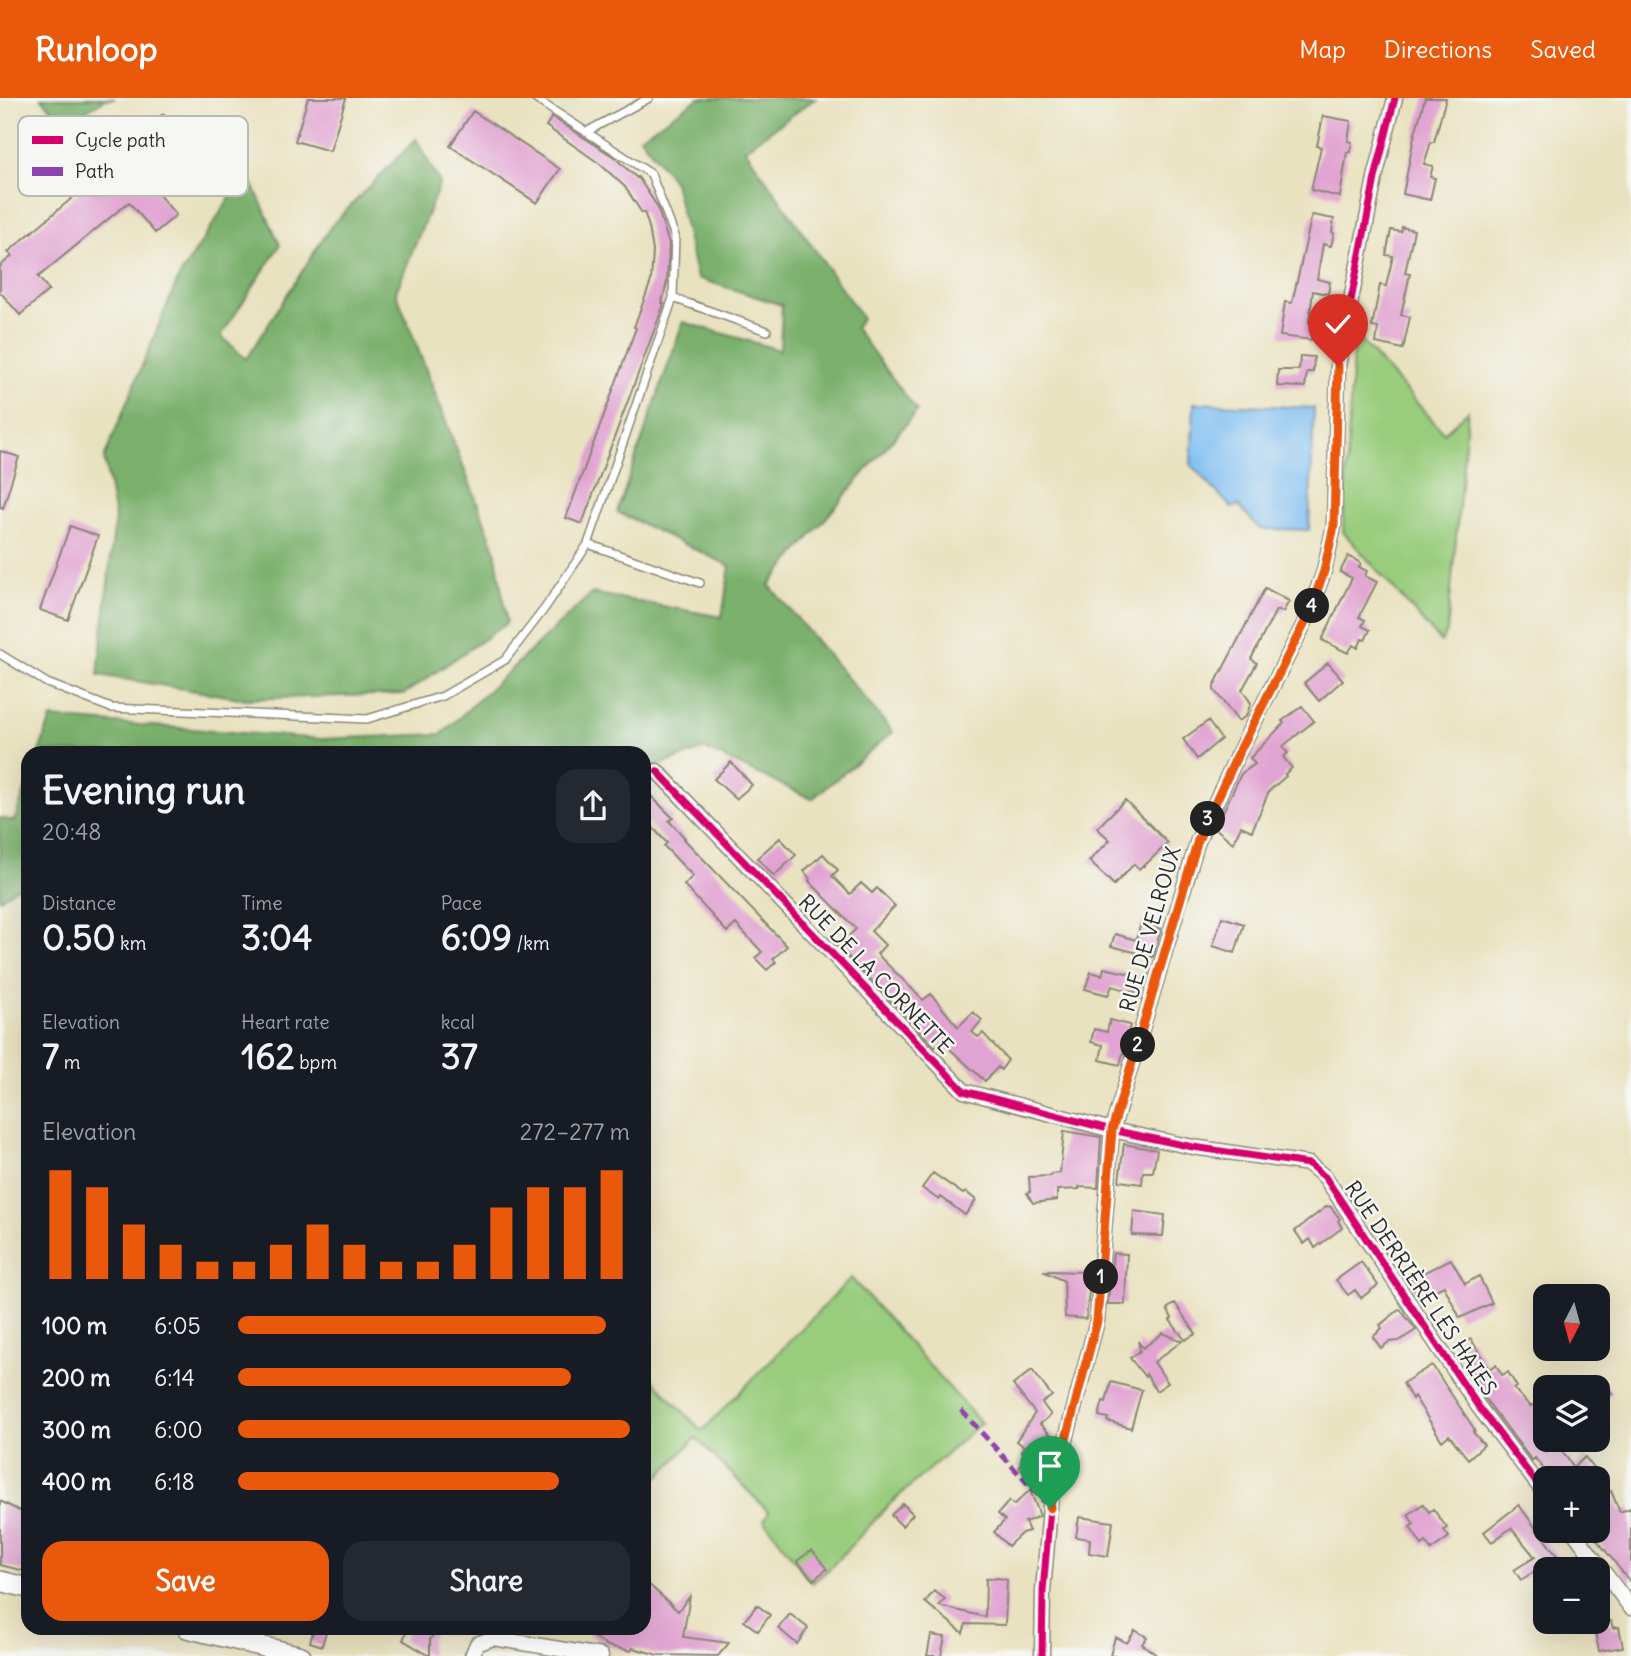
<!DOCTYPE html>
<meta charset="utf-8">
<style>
:root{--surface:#171b24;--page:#242831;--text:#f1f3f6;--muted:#9ea1a6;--accent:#ea580c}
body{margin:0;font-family:Delius,sans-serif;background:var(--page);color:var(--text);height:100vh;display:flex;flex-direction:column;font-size:26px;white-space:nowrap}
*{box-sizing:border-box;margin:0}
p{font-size:23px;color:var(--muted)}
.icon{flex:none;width:38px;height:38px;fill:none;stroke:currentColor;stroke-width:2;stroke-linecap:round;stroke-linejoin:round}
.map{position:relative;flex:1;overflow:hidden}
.details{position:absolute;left:21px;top:648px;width:630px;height:889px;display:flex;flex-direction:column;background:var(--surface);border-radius:21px;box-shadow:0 7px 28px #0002}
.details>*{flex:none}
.needle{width:46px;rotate:186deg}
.fabs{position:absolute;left:1533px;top:1186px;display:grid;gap:14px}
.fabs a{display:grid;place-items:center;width:77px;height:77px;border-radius:14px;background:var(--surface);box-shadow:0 7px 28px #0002;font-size:35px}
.pin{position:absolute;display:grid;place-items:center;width:60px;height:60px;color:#fff;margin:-72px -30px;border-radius:50% 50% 50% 0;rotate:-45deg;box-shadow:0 0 7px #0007}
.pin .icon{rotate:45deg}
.km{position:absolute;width:35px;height:35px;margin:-18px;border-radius:50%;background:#222;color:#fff;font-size:19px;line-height:35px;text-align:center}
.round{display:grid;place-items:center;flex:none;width:74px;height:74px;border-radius:21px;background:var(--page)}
.headline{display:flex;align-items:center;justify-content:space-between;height:119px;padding:0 21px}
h1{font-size:38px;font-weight:700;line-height:52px}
.stats{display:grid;grid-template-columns:repeat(3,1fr);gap:10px;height:119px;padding:7px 21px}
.stats div{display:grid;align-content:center}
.stats b{font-size:35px;font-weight:700}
.stats small{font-size:19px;font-weight:400}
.stats p{font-size:19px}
.chart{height:196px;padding:14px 21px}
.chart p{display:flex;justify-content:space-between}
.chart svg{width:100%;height:126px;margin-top:7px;stroke:var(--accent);stroke-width:6}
.button{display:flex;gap:14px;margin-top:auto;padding:14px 21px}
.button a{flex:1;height:80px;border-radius:21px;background:var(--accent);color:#fff;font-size:28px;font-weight:700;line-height:80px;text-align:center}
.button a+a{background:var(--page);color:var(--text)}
ul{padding:0 21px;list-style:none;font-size:23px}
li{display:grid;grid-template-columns:112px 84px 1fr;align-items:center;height:52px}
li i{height:18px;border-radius:9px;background:var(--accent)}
header{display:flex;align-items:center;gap:42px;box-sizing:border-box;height:98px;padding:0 35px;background:var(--accent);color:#fff}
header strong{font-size:33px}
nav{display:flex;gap:38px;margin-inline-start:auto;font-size:24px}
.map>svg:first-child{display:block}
.green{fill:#99cc7c;stroke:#627c54;stroke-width:2}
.forest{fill:#7ab06c;stroke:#526e4c;stroke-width:2}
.water{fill:#7ebef2;stroke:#54748e;stroke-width:2}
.building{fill:#e1a3d1}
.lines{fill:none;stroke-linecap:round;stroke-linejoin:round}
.lane-casing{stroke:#8a8676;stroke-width:10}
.street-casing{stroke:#8a8676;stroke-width:17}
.secondary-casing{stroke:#8a8676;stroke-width:22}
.lane{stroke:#fff;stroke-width:7}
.street{stroke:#fff;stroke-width:14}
.secondary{stroke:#fff;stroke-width:19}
.quiet{stroke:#8e44ad;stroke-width:5;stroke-dasharray:10 5;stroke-linecap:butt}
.cycleway-casing{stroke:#f6f6f2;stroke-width:11}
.cycleway{stroke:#d6006c;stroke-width:7}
.route-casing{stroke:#fff;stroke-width:14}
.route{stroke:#ea580c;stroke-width:9}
.labels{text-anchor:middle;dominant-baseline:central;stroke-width:5;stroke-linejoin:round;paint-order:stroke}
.street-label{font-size:21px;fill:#2b2b2b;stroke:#f6f6f2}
.key{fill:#f6f6f2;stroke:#b9b9b6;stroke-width:2}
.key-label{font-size:19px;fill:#2b2b2b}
</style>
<header>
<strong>Runloop</strong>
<nav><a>Map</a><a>Directions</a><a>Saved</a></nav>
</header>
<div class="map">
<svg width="1631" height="1558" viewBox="0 0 1631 1558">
<rect width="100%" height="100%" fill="#f6f6f2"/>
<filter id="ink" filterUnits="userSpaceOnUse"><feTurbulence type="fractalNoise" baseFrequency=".0143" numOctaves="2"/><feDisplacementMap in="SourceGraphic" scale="14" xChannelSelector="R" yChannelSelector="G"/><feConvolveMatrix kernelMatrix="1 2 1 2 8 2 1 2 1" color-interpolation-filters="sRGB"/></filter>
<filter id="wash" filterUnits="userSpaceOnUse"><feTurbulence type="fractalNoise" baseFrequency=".00686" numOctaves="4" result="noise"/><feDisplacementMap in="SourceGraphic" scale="28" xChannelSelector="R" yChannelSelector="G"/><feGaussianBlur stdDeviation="1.57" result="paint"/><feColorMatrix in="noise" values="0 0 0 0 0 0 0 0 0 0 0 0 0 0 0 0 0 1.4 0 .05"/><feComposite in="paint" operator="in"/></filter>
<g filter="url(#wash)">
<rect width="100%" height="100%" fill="#e9e2c0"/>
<path class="green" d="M1354 235 1444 335 1468 313 1447 534 1441 544 1343 434Z
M851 1180 981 1325 890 1406 829 1471 812 1485 764 1422 769 1414 696 1340 644 1394V1273L702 1333Z"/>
<path class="forest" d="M41 0H115L106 1 65 25Z
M699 0H816L745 51 862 220 855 230 917 313 769 487 893 634 812 701 705 651 644 673V654H39L51 620 321 641 442 636 592 495 722 519 730 468 617 414 683 224 780 252 782 207 697 180 674 84 640 39Z
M416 41 440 85 396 194 495 451 507 525 404 596 245 601 98 577 115 420 104 360 178 181 247 73 280 147 221 238 246 261 331 128Z
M28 684V792L18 789 0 801V720L14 723Z"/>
<path class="water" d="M1194 305 1314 310 1309 432 1260 431 1238 407 1232 410 1191 367Z"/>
<g id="blocks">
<path class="building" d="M308 0H346L330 53 295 43Z
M1425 0H1446L1434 44H1431L1424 66 1433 68 1430 79 1435 80 1430 102 1403 96 1414 39Z
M473 13 560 71 537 105 450 48Z
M163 16 180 35 138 72 176 117 155 135 129 104 38 179 49 192 20 217 0 194V168L12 158 8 154 103 74 74 41 95 22 121 53Z
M1323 18 1351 23 1348 43 1352 44 1350 54H1347L1340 99 1311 92 1321 49 1317 48Z
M552 19 614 59 637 80 638 79 657 108 669 146 667 184 662 205 664 206 582 426 566 420 636 230 634 229 651 183 653 153 649 129 644 114 642 115 625 89 600 66 546 28Z
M1312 117 1334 121 1332 134 1334 135 1331 148 1323 146 1317 181 1330 184 1328 196 1313 193 1309 224 1314 225 1311 242 1280 238 1285 204 1292 205Z
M1402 129 1414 132 1405 175 1410 176 1401 217 1410 219 1403 251 1376 245 1378 230 1372 229 1380 187 1386 188 1393 158 1386 157 1391 132 1401 134Z
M1300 258 1314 259 1313 274H1307L1305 289 1277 288 1278 272H1299Z
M0 353 19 359 3 410 0 409Z
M70 428 98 438 68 522 40 512Z
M1348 458 1361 465 1359 469 1367 473 1365 478 1377 484 1359 519 1365 522 1362 528 1370 532 1365 542 1362 541 1358 550 1353 547 1348 555 1322 542 1352 480 1340 474Z
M1265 490 1289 503 1283 514 1276 512 1251 561 1257 565 1242 592 1251 605 1246 618 1238 623 1214 592V588Z
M1328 565 1343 582 1319 603 1304 585Z
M1302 608 1314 623 1282 649 1288 655 1283 659 1292 670 1285 676 1286 678 1269 693 1252 733 1241 728 1233 745 1215 730 1241 676 1255 666 1250 660 1284 625 1282 623Z
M1208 623 1221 641 1197 661 1183 641Z
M731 664 752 687 736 701 714 681Z
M651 698 673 720 669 723 685 740 684 741 787 848 773 861 776 864 767 872 755 860 762 854 736 826 727 834 684 787 693 778 664 748 667 745 644 720V705Z
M1125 702 1168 745 1144 768 1143 767 1139 771 1134 766 1114 787 1089 763 1110 742 1097 730Z
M780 740 796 757 774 778 757 760Z
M823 756 838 772 832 778 850 796 861 785 872 795 877 790 895 808 871 833 885 847 877 856 923 902 931 896 958 929 973 914 982 922 972 934 978 939 983 935 1008 962 1001 972 998 969 985 983 941 943 935 949 838 848 856 831 809 783 810 781 804 773Z
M1222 819 1244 826 1235 855 1213 848Z
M1141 825 1161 831 1153 859 1111 848 1115 836 1136 842Z
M1104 870 1140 878 1135 895 1112 888 1108 897 1085 891 1091 874 1102 877Z
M1110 922 1130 927 1120 967 1100 962 1103 947 1091 944 1094 931 1107 934Z
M1064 1033 1101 1039 1098 1090 1079 1089V1091L1057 1092V1102L1033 1105 1027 1095 1030 1094 1029 1079 1050 1078 1051 1076 1060 1075Z
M1124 1046 1157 1052 1153 1074H1143L1142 1086 1119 1083Z
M933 1075 963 1096 966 1094 976 1102 965 1117 941 1099 939 1102 922 1090Z
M1327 1108 1331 1109 1340 1121 1338 1123 1342 1130 1315 1150 1310 1141 1304 1146 1295 1133Z
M1134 1113 1165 1117 1163 1138 1132 1137Z
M1113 1155 1127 1156 1125 1206H1108Z
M1451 1161 1465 1186 1479 1178 1492 1205 1460 1220 1444 1188 1419 1200 1409 1182Z
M1361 1164 1378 1187 1361 1200 1355 1192 1348 1197 1336 1182Z
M1043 1173 1091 1174 1086 1221 1065 1219 1064 1183Z
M1175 1205 1196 1236 1185 1242 1170 1222 1172 1220 1167 1211Z
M1400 1211 1416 1232 1399 1243 1389 1244 1381 1250 1373 1239 1382 1230 1380 1227Z
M1163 1235 1182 1243 1154 1264 1168 1285 1156 1293 1146 1276 1145 1279 1130 1260 1140 1253 1138 1243 1143 1250Z
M1471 1241 1489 1271 1496 1267 1502 1277 1508 1274 1517 1289 1514 1291 1530 1308 1537 1306 1544 1315 1540 1317 1545 1329V1353L1555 1345 1574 1369 1585 1359 1595 1372 1584 1381H1551L1535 1360 1532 1363 1478 1291 1482 1289 1458 1247Z
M1432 1267 1475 1332 1473 1334 1484 1347 1468 1361 1449 1337 1442 1343 1414 1298 1412 1301 1403 1285Z
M1032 1272 1052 1298 1042 1305 1051 1317 1040 1326 1054 1340 1028 1380 1019 1369 1026 1356 1021 1353 1024 1348 1016 1343 1035 1315 1013 1287Z
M1111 1284 1142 1292 1131 1330 1107 1323 1108 1320 1099 1318 1103 1303 1106 1304Z
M1606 1285 1612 1296 1601 1302 1598 1290H1595Z
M1030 1392 1040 1418 1025 1424 1029 1433 1022 1435 1008 1448 994 1434 1005 1422 998 1416 1009 1403 1014 1407Z
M1611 1393 1620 1414 1631 1410V1485L1590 1433H1598V1398Z
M0 1403 28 1417V1474L0 1467Z
M903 1406 913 1416 902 1428 891 1417Z
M1423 1406 1429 1414 1433 1411 1447 1430 1444 1432 1449 1439 1431 1452 1426 1444 1422 1447 1410 1429 1414 1426 1408 1417Z
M1519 1407 1535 1429 1568 1472H1546L1543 1468 1521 1482 1514 1472 1535 1459 1511 1430 1492 1444 1484 1434Z
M1079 1419 1113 1424 1108 1458 1089 1455 1090 1441 1076 1439Z
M812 1452 827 1471 813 1482 797 1463Z
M999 1480 1007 1482 1005 1527 966 1526 963 1535 925 1504 934 1493 945 1501 939 1508 985 1519 986 1481Z
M644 1482 678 1513 690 1498 683 1539 729 1545 718 1558 658 1557 633 1550 631 1553 608 1548 579 1530H644Z
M757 1507 770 1517 758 1533 744 1523Z
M790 1516 808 1530 797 1546 778 1530Z
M1611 1523 1613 1530 1619 1529 1623 1549 1599 1553 1593 1526Z
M314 1530H327L322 1548 310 1544Z
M408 1530H437L430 1542V1558L403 1542Z
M1135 1532 1147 1539 1142 1546 1158 1558H1110L1115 1539 1127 1545Z
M931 1537 945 1539 941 1558H927Z"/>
</g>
</g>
<g filter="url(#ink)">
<use href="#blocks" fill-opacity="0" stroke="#8a8676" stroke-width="2"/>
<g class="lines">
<defs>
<path id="lane" d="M586 34 649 0
M673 200 767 233
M588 446 700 485
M0 556 47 585 111 610 367 621 443 598 505 562 545 510 588 446 673 200 675 138 651 76 534 0"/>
<path id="street" d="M657 673 964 993 1112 1032 1193 1049 1309 1066 1325 1079 1478 1308 1545 1396
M1573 1433 1631 1510
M472 1558 477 1546 493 1540 601 1558
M1042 1558 1043 1493 1051 1398 1097 1223 1112 1032 1198 742 1238 656 1309 516 1324 473 1334 428 1338 268 1375 80 1395 0"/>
<path id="secondary" d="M0 1483 28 1490
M187 1530 301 1558"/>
</defs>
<use href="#lane" class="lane-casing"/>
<use href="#street" class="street-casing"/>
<use href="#secondary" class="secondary-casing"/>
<use href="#lane" class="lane"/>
<use href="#street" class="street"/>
<use href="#secondary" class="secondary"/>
<path class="quiet" d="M961 1312 1050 1410"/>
<defs>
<path id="cycleway" d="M657 673 964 993 1112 1032 1193 1049 1309 1066 1325 1079 1478 1308 1545 1396
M1042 1558 1043 1493 1051 1398 1097 1223 1112 1032 1198 742 1238 656 1309 516 1324 473 1334 428 1338 268 1375 80 1395 0"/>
</defs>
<use href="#cycleway" class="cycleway-casing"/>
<use href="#cycleway" class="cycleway"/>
</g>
</g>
<g class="lines" filter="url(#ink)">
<defs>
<path id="route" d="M1050 1410 1051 1398 1097 1223 1112 1032 1198 742 1238 656 1309 516 1324 473 1334 428 1338 268"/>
</defs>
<use href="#route" class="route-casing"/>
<use href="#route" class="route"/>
</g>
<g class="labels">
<g class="street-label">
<text transform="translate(1150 831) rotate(-74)">RUE DE VELROUX</text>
<text transform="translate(876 876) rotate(46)">RUE DE LA CORNETTE</text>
<text transform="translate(1421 1190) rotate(56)">RUE DERRIÈRE LES HAIES</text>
</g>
</g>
<rect x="18" y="18" width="230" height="80" rx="10" class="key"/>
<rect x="32" y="38" width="31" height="8" fill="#d6006c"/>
<rect x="32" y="69" width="31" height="9" fill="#8e44ad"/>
<g class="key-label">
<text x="75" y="49">Cycle path</text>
<text x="75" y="80">Path</text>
</g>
</svg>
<div class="fabs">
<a><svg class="needle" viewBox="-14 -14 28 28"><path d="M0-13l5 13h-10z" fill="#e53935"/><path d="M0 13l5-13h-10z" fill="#9ea1a6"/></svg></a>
<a><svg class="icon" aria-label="layers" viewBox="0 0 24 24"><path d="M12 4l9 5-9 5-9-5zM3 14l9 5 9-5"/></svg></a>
<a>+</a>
<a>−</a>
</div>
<div class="pin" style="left:1050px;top:1410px;background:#1e9e55"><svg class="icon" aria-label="arrive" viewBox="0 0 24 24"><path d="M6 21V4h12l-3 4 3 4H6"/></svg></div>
<div class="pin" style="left:1338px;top:268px;background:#d93025"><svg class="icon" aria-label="check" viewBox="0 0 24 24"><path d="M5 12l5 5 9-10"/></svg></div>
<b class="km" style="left:1101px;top:1179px">1</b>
<b class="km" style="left:1138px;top:947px">2</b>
<b class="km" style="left:1208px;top:721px">3</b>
<b class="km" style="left:1312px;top:508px">4</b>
<section class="details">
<div class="headline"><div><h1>Evening run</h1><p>20:48</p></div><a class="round"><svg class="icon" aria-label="share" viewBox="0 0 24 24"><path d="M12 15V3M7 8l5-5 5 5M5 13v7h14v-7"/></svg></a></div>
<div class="stats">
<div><p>Distance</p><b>0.50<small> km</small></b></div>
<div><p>Time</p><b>3:04</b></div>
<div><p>Pace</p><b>6:09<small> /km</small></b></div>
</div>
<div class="stats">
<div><p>Elevation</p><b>7<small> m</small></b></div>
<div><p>Heart rate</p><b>162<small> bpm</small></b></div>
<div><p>kcal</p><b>37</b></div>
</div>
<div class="chart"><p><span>Elevation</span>272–277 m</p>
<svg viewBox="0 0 160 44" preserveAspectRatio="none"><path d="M5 44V6M15 44V12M25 44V25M35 44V32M45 44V38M55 44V38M65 44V32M75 44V25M85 44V32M95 44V38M105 44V38M115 44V32M125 44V19M135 44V12M145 44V12M155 44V6"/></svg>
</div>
<ul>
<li><b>100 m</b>6:05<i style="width:94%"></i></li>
<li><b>200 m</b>6:14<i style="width:85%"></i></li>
<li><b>300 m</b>6:00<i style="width:100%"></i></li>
<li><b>400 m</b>6:18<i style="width:82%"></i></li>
</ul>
<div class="button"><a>Save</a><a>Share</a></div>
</section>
</div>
